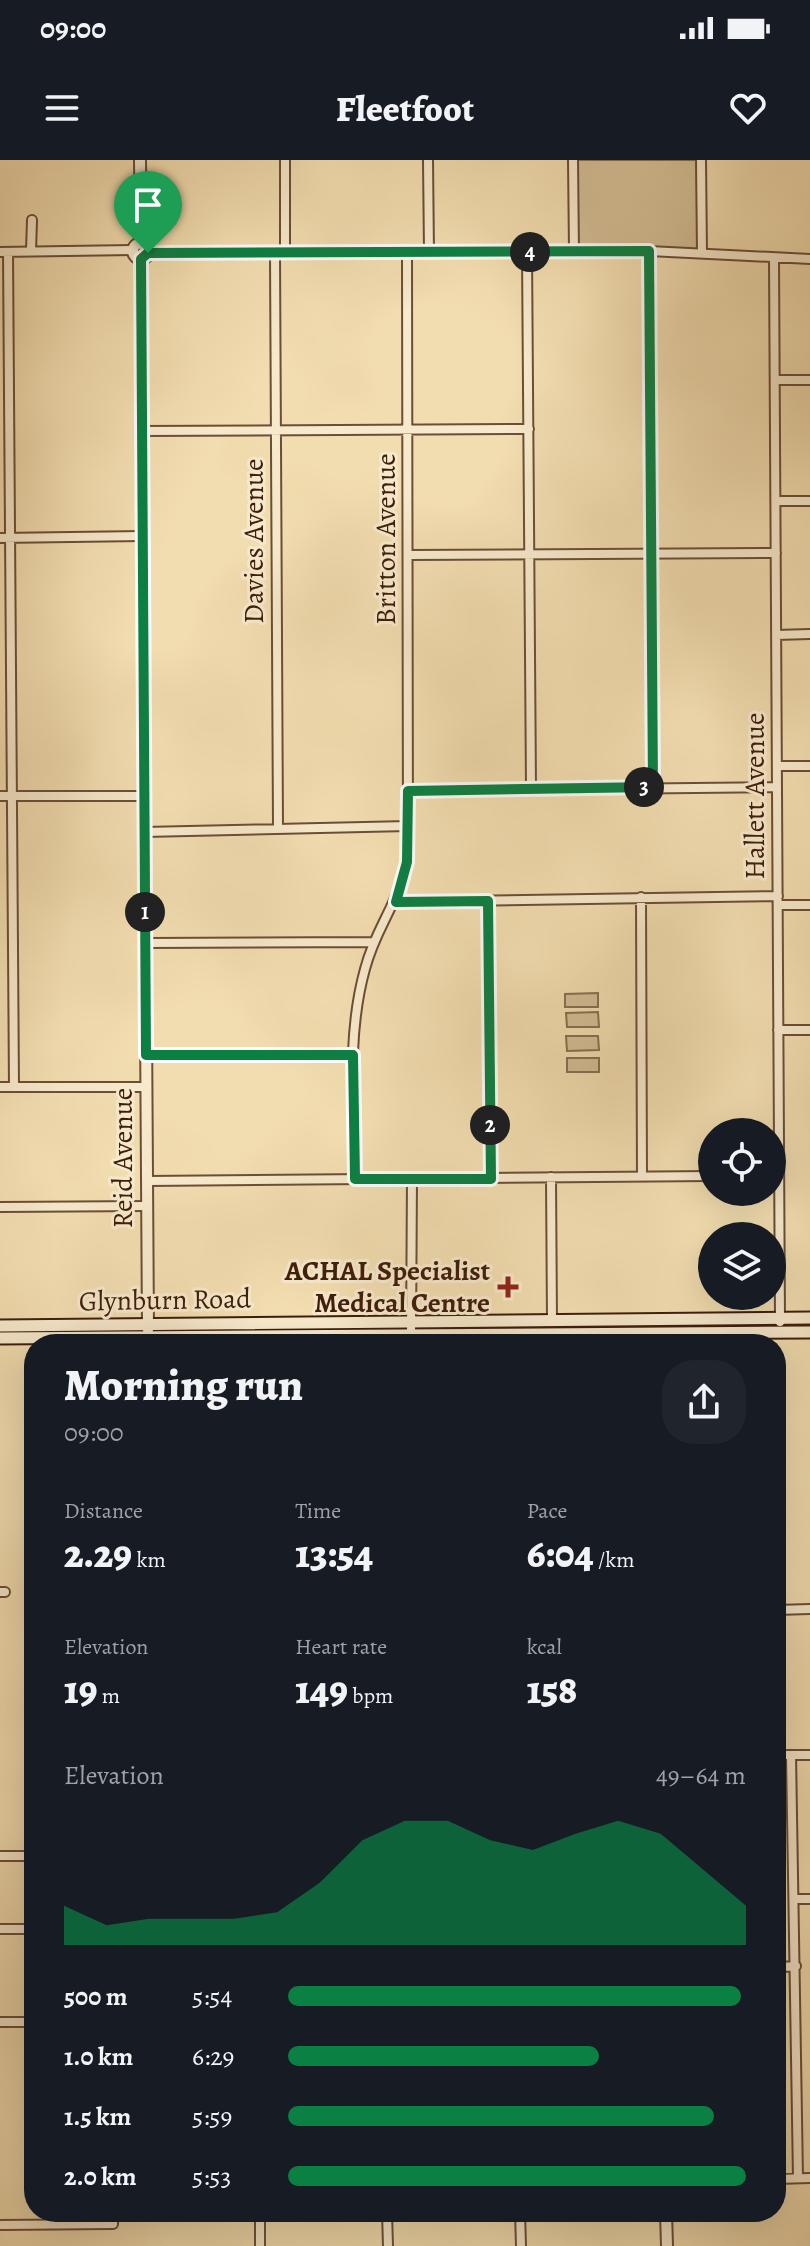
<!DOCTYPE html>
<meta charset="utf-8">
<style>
:root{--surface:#171b24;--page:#20242c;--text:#f1f3f6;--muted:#9ea1a6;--accent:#0b8043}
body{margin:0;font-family:Alegreya,serif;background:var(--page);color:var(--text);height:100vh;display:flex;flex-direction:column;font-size:30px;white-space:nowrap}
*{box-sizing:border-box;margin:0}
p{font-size:26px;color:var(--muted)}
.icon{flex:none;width:44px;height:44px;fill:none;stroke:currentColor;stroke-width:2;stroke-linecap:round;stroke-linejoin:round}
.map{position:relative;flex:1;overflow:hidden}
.drawer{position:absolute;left:24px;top:1174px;width:762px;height:888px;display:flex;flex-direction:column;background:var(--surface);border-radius:32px;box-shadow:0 8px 32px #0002}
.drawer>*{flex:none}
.controls{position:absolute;left:698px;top:958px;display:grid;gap:16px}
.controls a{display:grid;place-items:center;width:88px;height:88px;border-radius:50%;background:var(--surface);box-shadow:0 8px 32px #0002;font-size:40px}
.pin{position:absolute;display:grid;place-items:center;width:68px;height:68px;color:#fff;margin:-82px -34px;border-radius:50% 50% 50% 0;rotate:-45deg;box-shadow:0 0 8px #0007}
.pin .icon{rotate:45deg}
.km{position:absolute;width:40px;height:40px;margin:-20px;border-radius:50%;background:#222;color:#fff;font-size:22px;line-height:40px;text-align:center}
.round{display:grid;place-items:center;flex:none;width:84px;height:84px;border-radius:32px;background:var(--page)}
.head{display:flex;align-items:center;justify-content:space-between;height:136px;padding:0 40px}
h1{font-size:44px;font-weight:800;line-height:60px}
.metrics{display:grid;grid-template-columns:repeat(3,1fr);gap:12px;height:136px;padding:8px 40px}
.metrics div{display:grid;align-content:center}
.metrics b{font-size:40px;font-weight:800}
.metrics small{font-size:22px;font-weight:400}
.metrics p{font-size:22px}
.chart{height:224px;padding:16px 40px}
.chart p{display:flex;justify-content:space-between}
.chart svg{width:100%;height:144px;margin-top:8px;fill:var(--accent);opacity:.7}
ul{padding:0 40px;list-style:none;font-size:26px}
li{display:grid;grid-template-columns:128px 96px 1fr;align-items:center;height:60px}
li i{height:20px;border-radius:10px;background:var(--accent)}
.status{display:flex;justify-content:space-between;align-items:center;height:56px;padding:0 40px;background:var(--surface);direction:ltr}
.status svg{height:22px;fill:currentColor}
header{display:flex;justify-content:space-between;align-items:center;height:104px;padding:0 40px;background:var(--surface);font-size:36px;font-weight:800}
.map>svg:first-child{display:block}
.green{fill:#d3bd94;stroke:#886e50;stroke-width:2}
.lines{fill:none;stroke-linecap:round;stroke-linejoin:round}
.minor-casing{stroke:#6b4e35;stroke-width:12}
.tertiary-casing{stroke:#6b4e35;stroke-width:14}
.secondary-casing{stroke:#3e1e0c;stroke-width:15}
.minor{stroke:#f7e9cc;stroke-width:8}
.tertiary{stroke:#f7e9cc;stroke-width:10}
.secondary{stroke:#f7e9cc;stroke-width:11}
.route-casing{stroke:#fff;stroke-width:16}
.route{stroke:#0b8043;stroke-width:10}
.poi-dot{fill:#8f2418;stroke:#f7e9cc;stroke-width:3}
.labels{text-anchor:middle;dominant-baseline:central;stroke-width:6;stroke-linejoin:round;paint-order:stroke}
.street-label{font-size:28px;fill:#3e1e0c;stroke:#f7e9cc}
.poi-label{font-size:28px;font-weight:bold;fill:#3e1e0c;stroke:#f7e9cc;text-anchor:end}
</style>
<div class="status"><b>09:00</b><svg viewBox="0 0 49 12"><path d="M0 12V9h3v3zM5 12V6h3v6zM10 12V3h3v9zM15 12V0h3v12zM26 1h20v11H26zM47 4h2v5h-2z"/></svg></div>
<header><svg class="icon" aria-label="menu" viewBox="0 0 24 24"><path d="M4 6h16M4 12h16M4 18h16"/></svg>Fleetfoot<svg class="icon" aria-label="heart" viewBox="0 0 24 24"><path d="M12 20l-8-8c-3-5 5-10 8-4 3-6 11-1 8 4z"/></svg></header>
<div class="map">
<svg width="810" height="2086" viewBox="0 0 810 2086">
<rect width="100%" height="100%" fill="#f2ddb0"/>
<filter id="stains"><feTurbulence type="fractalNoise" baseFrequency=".0025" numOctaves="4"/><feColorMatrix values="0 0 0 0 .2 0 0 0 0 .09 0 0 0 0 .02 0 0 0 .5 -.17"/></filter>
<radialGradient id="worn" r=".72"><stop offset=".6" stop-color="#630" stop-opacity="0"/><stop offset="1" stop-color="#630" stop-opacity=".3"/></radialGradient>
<path class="green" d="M573 0H701L702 93 574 91Z
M598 833V847H565V834Z
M598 852 599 867H567L566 853Z
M566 876H598L599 890 567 891Z
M567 898H599V912H567Z"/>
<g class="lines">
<defs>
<path id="minor" d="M285 0V93
M428 0 429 92
M573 0 574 91
M701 0 702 93
M31 91 32 60
M649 91 653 627
M0 92 133 90
M8 92 14 927
M527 92 531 629
M148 93 649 91 810 99
M275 94 278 668
M774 99 780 1162
M775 220H810
M141 271 529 269
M776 341H810
M0 378 142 376
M408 395 776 393
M776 475 810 474
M777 606H810
M408 631 777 627
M0 636H144
M144 672 408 666
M641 737 642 1016
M488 741 491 1019
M396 742 778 736
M778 745H810
M146 783 374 782
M778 870H810
M146 895H353
M0 927H146
M551 1017 552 1161
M355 1019C354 950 346 877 365 809 378 759 405 740 408 682L407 92
M147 1021 712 1016
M0 1047 147 1046
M411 1176 412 1019
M0 1432H5
M776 1450 810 1449
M776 1595H810
M791 1595 798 2018
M0 1696H34
M794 1739H810
M0 1769H34
M776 1807 796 1806
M0 1862H34
M776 2019 810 2018
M387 2052 388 2086
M520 2052 521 2086
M0 2065 113 2064V2052
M260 2086V2052"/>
<path id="tertiary" d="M140 0 141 84
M133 91a8 8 0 1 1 16 0a8 8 0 1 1-16 0Z
M141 99 148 1170
M666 2052 667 2086"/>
<path id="secondary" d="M0 1166 810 1158
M0 1178 810 1172"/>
</defs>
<use href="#minor" class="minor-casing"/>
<use href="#tertiary" class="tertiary-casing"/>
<use href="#secondary" class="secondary-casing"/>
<use href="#minor" class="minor"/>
<use href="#tertiary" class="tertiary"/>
<use href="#secondary" class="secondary"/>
</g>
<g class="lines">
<defs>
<path id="route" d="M649 91 653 627 408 631 407 702 396 742 488 741 491 1019H355L353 895H146L141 99 148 93Z"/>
</defs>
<use href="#route" class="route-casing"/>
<use href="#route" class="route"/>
</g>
<path class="poi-dot" d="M504 1115h8v8h8v8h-8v8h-8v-8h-8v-8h8z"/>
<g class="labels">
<g class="street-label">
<text transform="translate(386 379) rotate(-90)">Britton Avenue</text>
<text transform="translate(254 381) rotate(-90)">Davies Avenue</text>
<text transform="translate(755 636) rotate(-90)">Hallett Avenue</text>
<text transform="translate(123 998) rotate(-90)">Reid Avenue</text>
<text transform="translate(165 1140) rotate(-1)">Glynburn Road</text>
</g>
<g class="poi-label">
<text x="490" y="1111">ACHAL Specialist<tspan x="490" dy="32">Medical Centre</tspan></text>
</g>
</g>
<rect width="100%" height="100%" filter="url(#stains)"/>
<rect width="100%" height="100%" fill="url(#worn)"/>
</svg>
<div class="controls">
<a><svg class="icon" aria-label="locate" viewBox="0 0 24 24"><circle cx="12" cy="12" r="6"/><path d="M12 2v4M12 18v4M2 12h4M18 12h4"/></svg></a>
<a><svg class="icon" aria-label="layers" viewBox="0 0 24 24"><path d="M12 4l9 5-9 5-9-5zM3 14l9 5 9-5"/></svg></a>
</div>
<div class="pin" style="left:148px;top:93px;background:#1e9e55"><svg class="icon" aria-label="arrive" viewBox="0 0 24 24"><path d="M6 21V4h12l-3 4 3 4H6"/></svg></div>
<b class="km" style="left:145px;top:752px">1</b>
<b class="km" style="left:490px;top:965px">2</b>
<b class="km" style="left:644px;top:627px">3</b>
<b class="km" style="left:530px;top:92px">4</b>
<section class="drawer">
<div class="head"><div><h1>Morning run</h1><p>09:00</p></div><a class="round"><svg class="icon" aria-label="share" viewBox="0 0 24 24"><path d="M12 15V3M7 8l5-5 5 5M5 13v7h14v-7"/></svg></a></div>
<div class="metrics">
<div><p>Distance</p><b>2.29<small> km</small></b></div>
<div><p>Time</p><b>13:54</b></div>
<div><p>Pace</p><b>6:04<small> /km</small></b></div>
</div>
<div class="metrics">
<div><p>Elevation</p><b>19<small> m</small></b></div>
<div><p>Heart rate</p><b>149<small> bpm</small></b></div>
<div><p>kcal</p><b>158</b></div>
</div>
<div class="chart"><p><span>Elevation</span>49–64 m</p>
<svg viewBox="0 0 160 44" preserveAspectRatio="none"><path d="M0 44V32L10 38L20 36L30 36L40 36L50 34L60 25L70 12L80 6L90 6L100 12L110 15L120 10L130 6L140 10L150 21L160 32V44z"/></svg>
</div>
<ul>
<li><b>500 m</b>5:54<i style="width:99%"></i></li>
<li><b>1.0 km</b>6:29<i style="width:68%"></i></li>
<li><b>1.5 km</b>5:59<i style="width:93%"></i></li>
<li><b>2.0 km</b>5:53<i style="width:100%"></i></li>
</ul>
</section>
</div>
